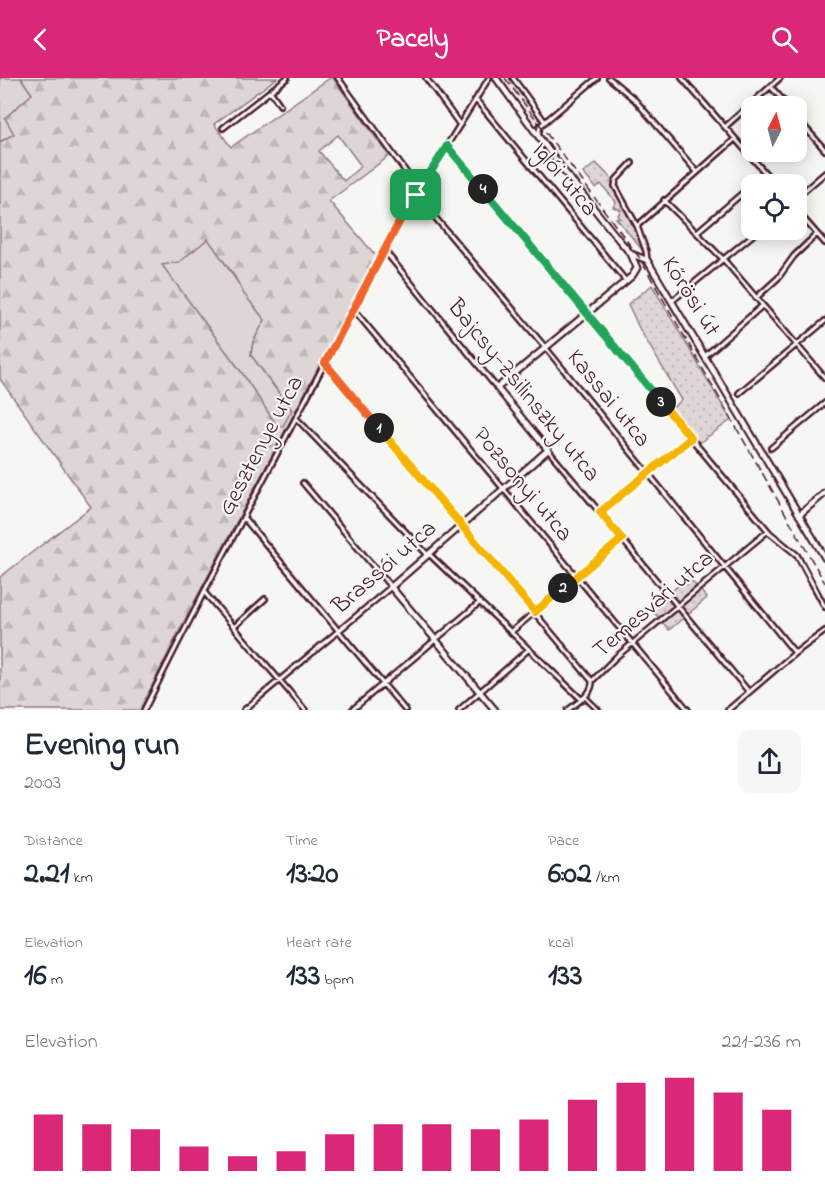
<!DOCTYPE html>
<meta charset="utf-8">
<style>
:root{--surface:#fff;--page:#f6f6f7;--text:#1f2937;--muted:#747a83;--accent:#db2777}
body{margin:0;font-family:"Indie Flower",sans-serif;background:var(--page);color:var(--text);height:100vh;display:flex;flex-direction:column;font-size:22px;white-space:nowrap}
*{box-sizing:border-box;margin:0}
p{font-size:20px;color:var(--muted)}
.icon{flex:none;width:33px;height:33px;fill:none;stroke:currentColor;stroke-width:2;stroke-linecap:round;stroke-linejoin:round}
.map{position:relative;height:632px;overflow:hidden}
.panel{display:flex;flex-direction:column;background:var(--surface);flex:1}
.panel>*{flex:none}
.needle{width:39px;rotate:6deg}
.controls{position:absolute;left:741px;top:18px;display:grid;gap:12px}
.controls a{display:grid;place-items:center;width:66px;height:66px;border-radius:12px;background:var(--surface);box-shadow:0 3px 15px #0003;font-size:30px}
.pin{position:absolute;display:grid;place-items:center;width:51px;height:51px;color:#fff;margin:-26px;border-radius:12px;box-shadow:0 3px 9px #0006}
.km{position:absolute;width:30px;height:30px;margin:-15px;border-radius:50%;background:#222;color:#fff;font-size:16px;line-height:30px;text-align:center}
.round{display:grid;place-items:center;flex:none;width:63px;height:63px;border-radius:12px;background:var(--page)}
.overview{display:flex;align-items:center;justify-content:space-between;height:102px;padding:0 24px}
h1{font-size:33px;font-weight:700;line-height:45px}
.stats{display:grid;grid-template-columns:repeat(3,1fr);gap:9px;height:102px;padding:6px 24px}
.stats div{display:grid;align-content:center}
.stats b{font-size:30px;font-weight:700}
.stats small{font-size:16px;font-weight:400}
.stats p{font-size:16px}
.chart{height:168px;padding:12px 24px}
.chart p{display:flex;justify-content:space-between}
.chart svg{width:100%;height:108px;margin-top:6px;stroke:var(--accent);stroke-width:6}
header{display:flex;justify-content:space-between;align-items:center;height:78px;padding:0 24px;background:var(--accent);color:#fff;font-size:27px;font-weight:700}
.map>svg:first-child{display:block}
.built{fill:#e9e6e3}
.grass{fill:#ddd6d5;stroke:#947a80;stroke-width:1.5}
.forest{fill:url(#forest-firs);stroke:#947a80;stroke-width:1.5;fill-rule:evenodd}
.park{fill:url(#park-dots);stroke:#947a80;stroke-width:1.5}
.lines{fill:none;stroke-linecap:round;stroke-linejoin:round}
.street-casing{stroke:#4a1f2b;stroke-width:8}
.secondary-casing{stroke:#4a1f2b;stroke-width:9}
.street{stroke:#f6f6f2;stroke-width:3}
.secondary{stroke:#f6f6f2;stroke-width:4.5}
.rail{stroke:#4a1f2b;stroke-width:1.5;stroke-dasharray:9 4.5;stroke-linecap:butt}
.split-1-casing{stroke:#fff;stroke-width:12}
.split-2-casing{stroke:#fff;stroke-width:12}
.split-3-casing{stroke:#fff;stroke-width:12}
.split-4-casing{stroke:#fff;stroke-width:12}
.split-5-casing{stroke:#fff;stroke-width:12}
.split-1{stroke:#f0652b;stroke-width:8}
.split-2{stroke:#f5b400;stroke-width:8}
.split-3{stroke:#f5b400;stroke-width:8}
.split-4{stroke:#22a559;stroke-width:8}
.split-5{stroke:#22a559;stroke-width:8}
.labels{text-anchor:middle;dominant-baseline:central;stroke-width:4.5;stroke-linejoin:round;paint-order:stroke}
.street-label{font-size:24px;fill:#4a1f2b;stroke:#f6f6f2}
</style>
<header><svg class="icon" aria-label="back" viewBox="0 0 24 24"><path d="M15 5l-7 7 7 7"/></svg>Pacely<svg class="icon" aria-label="search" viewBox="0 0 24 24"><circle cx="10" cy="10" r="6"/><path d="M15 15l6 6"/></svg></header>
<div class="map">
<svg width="825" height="632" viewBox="0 0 825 632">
<defs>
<pattern id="forest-firs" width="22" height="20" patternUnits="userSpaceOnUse" patternTransform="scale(1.5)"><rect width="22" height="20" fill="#ddd6d5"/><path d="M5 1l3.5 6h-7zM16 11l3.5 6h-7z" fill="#bfb7b7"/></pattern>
<pattern id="park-dots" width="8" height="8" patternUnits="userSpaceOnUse" patternTransform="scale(1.5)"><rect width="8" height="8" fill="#ddd6d5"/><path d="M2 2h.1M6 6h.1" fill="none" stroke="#bfb7b7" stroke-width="1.8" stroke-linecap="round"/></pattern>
</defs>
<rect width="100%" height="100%" fill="#f6f6f2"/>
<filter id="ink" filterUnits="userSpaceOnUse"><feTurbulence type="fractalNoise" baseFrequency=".0167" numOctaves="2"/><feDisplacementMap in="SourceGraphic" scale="12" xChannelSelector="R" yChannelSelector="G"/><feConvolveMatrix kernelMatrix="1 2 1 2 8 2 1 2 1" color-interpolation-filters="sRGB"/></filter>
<g filter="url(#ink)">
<path class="built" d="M503 0H509L544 49 541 52Z"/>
<path class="grass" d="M0 0H21L32 16 5 40 14 56 0 64Z
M208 160C227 188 244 216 265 242L253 264 251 277 292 333 283 348H277L242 295 161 186 179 184Z"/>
<path class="forest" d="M21 0H277L214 46 231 69 330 0H333L389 78 329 123 377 179 182 547 140 632H0V499L91 429 0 301V64L14 56 5 40 32 16ZM338 57 361 88 344 103 319 73ZM208 161 235 199 244 216 265 242 253 264 251 277 292 332 283 348H277L242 295 162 187 179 184Z"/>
<path class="park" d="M596 85 610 99 613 109 634 146 644 174 616 140H620L618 137 621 132 613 129 616 124 601 106 596 110 583 95Z
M652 207 731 342 699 365 670 332 682 322 640 252 628 226Z
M688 499 707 520 669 552 651 531Z"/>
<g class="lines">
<defs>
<path id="street" d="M338 0 419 112
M426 0 460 47
M513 0 545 44
M609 0 635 22 697 94
M682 0 775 106
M771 9 788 28
M271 14 280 27
M476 22 626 203
M796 39 825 72
M725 49 780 0
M223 50 287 0
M538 58 540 48 597 0
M447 68 770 455 797 477 825 529
M632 85 616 102 615 108 637 148
M752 106 765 95
M416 117 545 269 795 575
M796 120 825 95
M664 122 724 182 825 300
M796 132 825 165
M697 154 752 107
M384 172 497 310
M647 182 646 173 637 148 735 61
M756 220 778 200 794 178 817 156
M672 223 759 152
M354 232 688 632
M705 278 762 228
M325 285 592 603
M739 315 825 243
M296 340 428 477
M771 370 825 325
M548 372 749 614
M600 434 691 360
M243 439 405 632
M429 476 581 621
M204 514 305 632
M234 549 265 521
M511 554 622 461
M585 619 598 632
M144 632 204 514 413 118 416 117 489 0
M244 632 391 509 303 405
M352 632 479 525
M459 632 529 571
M568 632C578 624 593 616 592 603L616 579 768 453
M728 632 795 575 825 553"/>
<path id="secondary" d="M496 0 563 92 619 162 631 176 647 182 825 480
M799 437 825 415
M495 632 391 509 548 372 497 310 632 198 637 190 631 176"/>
</defs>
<use href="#street" class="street-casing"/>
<use href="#secondary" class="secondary-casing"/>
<use href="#street" class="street"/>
<use href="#secondary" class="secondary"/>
<path class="rail" d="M505 0 639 179 825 505"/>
</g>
</g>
<g class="lines" filter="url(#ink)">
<defs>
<path id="split-1" d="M379 350 325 285 413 118 416 117"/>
<path id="split-2" d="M379 350 535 534 563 510"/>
<path id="split-3" d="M563 510 622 461 600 434 691 360 661 324"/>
<path id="split-4" d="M483 111 661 324"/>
<path id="split-5" d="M416 117 447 68 483 111"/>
</defs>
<use href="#split-1" class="split-1-casing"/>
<use href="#split-2" class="split-2-casing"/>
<use href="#split-3" class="split-3-casing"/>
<use href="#split-4" class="split-4-casing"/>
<use href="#split-5" class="split-5-casing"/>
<use href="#split-1" class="split-1"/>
<use href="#split-2" class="split-2"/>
<use href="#split-3" class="split-3"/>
<use href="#split-4" class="split-4"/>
<use href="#split-5" class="split-5"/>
</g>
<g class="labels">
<g class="street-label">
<text transform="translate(564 102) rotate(50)">Iglói utca</text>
<text transform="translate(690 219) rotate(58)">Kőrösi út</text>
<text transform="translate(523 313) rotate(51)">Bajcsy-Zsilinszky utca</text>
<text transform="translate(608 321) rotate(51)">Kassai utca</text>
<text transform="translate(262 368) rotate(-62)">Gesztenye utca</text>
<text transform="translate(522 407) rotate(50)">Pozsonyi utca</text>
<text transform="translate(385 490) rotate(-41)">Brassói utca</text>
<text transform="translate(654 527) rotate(-41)">Temesvári utca</text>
</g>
</g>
</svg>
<div class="controls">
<a><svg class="needle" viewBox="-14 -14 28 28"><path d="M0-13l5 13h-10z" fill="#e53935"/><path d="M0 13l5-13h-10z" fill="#747a83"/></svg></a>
<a><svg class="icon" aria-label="locate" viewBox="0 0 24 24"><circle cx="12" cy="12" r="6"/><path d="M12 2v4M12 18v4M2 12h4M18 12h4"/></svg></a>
</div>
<div class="pin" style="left:416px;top:117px;background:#1e9e55"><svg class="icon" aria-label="arrive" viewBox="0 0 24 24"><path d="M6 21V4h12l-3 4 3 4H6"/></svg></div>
<b class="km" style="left:379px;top:350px">1</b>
<b class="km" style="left:563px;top:510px">2</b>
<b class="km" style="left:661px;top:324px">3</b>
<b class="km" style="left:483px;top:111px">4</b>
</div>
<section class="panel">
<div class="overview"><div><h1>Evening run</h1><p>20:03</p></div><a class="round"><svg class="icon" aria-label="share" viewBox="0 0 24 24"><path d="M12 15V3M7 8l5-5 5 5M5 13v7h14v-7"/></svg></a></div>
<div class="stats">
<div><p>Distance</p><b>2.21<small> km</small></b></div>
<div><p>Time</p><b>13:20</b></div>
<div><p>Pace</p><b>6:02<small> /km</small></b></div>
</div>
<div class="stats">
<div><p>Elevation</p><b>16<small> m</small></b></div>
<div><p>Heart rate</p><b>133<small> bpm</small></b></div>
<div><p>kcal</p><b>133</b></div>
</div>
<div class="chart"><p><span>Elevation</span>221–236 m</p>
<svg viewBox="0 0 160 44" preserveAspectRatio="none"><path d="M5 44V21M15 44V25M25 44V27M35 44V34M45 44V38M55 44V36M65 44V29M75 44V25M85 44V25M95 44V27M105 44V23M115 44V15M125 44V8M135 44V6M145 44V12M155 44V19"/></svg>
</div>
</section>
